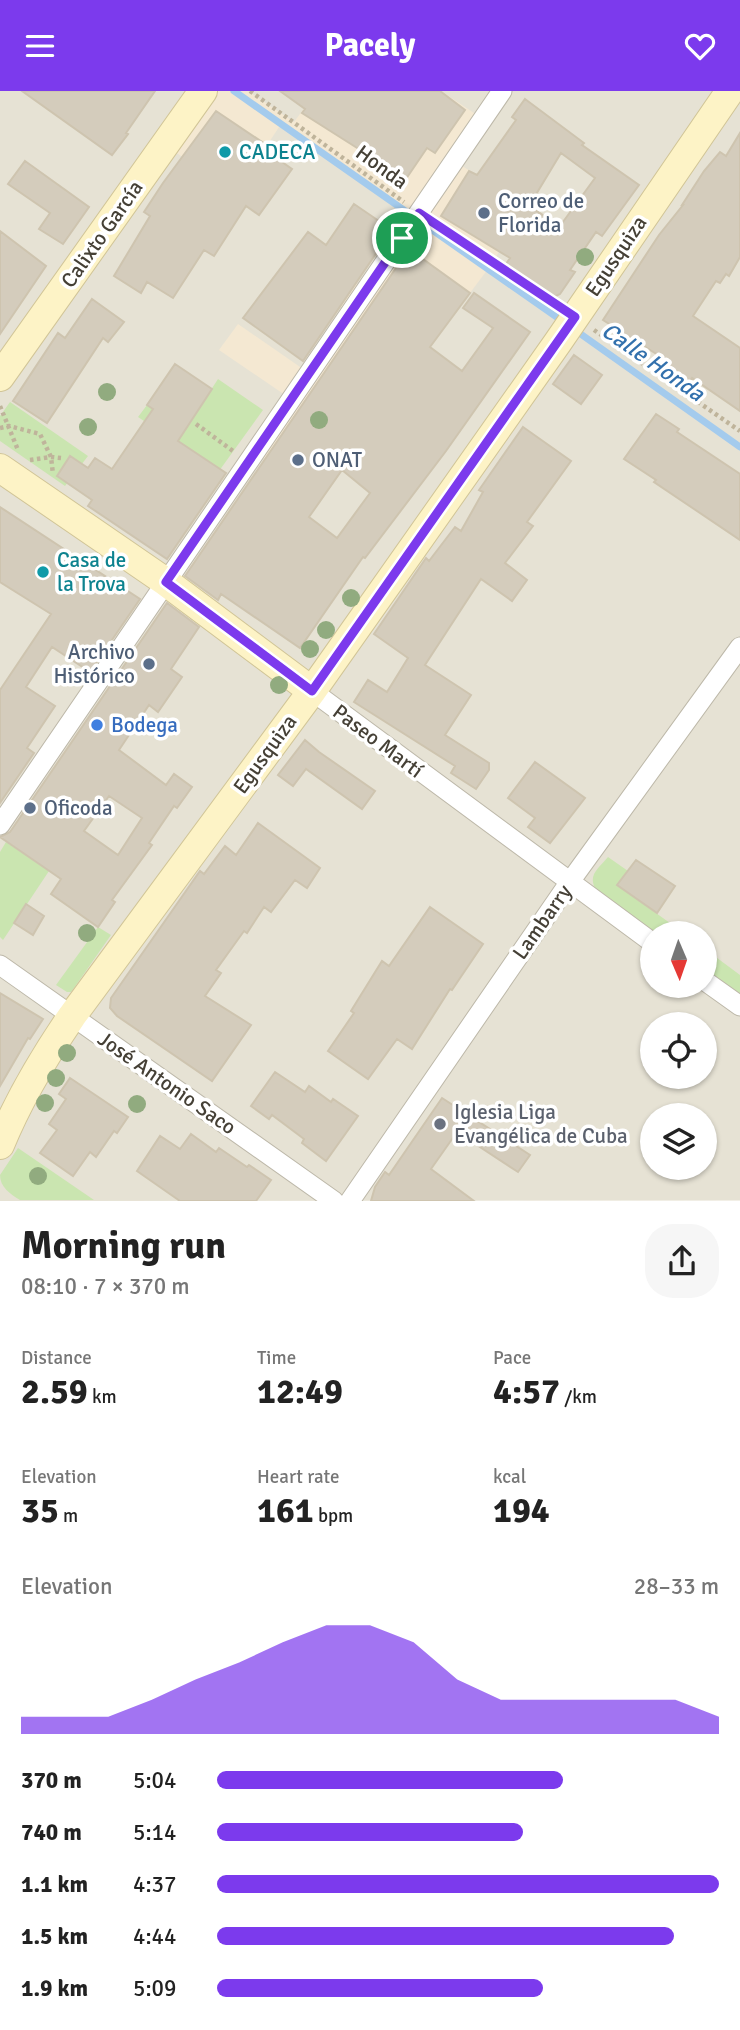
<!DOCTYPE html>
<meta charset="utf-8">
<style>
:root{--surface:#fff;--page:#f6f6f6;--text:#222;--muted:#767676;--accent:#7c3aed}
body{margin:0;font-family:Signika,sans-serif;background:var(--page);color:var(--text);height:100vh;display:flex;flex-direction:column;font-size:26px;white-space:nowrap}
*{box-sizing:border-box;margin:0}
p{font-size:23px;color:var(--muted)}
.icon{flex:none;width:38px;height:38px;fill:none;stroke:currentColor;stroke-width:2;stroke-linecap:round;stroke-linejoin:round}
.map{position:relative;height:1110px;overflow:hidden}
.drawer{display:flex;flex-direction:column;background:var(--surface);flex:1}
.drawer>*{flex:none}
.needle{width:46px;rotate:178deg}
.tools{position:absolute;left:640px;top:830px;display:grid;gap:14px}
.tools a{display:grid;place-items:center;width:77px;height:77px;border-radius:50%;background:var(--surface);box-shadow:0 2px 5px #0004;font-size:35px}
.pin{position:absolute;display:grid;place-items:center;width:60px;height:60px;color:#fff;margin:-30px;border:4px solid #fff;border-radius:50%;box-shadow:0 2px 7px #0007}
.round{display:grid;place-items:center;flex:none;width:74px;height:74px;border-radius:28px;background:var(--page)}
.overview{display:flex;align-items:center;justify-content:space-between;height:119px;padding:0 21px}
h1{font-size:38px;font-weight:700;line-height:52px}
.stats{display:grid;grid-template-columns:repeat(3,1fr);gap:10px;height:119px;padding:7px 21px}
.stats div{display:grid;align-content:center}
.stats b{font-size:35px;font-weight:700}
.stats small{font-size:19px;font-weight:400}
.stats p{font-size:19px}
.chart{height:196px;padding:14px 21px}
.chart p{display:flex;justify-content:space-between}
.chart svg{width:100%;height:126px;margin-top:7px;fill:var(--accent);opacity:.7}
ul{padding:0 21px;list-style:none;font-size:23px}
li{display:grid;grid-template-columns:112px 84px 1fr;align-items:center;height:52px}
li i{height:18px;border-radius:9px;background:var(--accent)}
header{display:flex;justify-content:space-between;align-items:center;height:91px;padding:0 21px;background:var(--accent);color:#fff;font-size:32px;font-weight:700}
.map>svg:first-child{display:block}
.residential{fill:#e6e2d4;fill-rule:evenodd}
.commercial{fill:#f4e8d2}
.green{fill:#cae5b0}
.lines{fill:none;stroke-linecap:round;stroke-linejoin:round}
.stream{stroke:#a4cbed;stroke-width:7}
.building{fill:#d4ccbc;stroke:#cec4af;stroke-width:2;fill-rule:evenodd}
.street-casing{stroke:#bdb8a9;stroke-width:21}
.secondary-casing{stroke:#d1c597;stroke-width:30}
.path{stroke:#bfb49b;stroke-width:4.5;stroke-dasharray:3.5 3.5;stroke-linecap:butt}
.street{stroke:#fff;stroke-width:19}
.secondary{stroke:#fdf3c6;stroke-width:28}
.tree{fill:#91ab7f}
.route-casing{stroke:#fff;stroke-width:14}
.route{stroke:#7c3aed;stroke-width:9}
.culture-dot{fill:#0f9aa8;stroke:#fff;stroke-width:2.5}
.service-dot{fill:#5c6f8a;stroke:#fff;stroke-width:2.5}
.shop-dot{fill:#3f7fe0;stroke:#fff;stroke-width:2.5}
.worship-dot{fill:#6b7280;stroke:#fff;stroke-width:2.5}
.labels{text-anchor:middle;dominant-baseline:central;stroke-width:7;stroke-linejoin:round;paint-order:stroke}
.culture-label{font-size:21px;fill:#0d838f;stroke:#fff;text-anchor:start}
.street-label{font-size:21px;fill:#454036;stroke:#fff}
.service-label{font-size:21px;fill:#4e5e75;stroke:#fff;text-anchor:start}
.shop-label{font-size:21px;fill:#366cbe;stroke:#fff;text-anchor:start}
.worship-label{font-size:21px;fill:#5b616d;stroke:#fff;text-anchor:start}
.water-label{font-size:23px;font-style:italic;fill:#3371ad;stroke:#fff}
</style>
<header><svg class="icon" aria-label="menu" viewBox="0 0 24 24"><path d="M4 6h16M4 12h16M4 18h16"/></svg>Pacely<svg class="icon" aria-label="heart" viewBox="0 0 24 24"><path d="M12 20l-8-8c-3-5 5-10 8-4 3-6 11-1 8 4z"/></svg></header>
<div class="map">
<svg width="740" height="1110" viewBox="0 0 740 1110">
<rect width="100%" height="100%" fill="#f2efe6"/>
<path class="residential" d="M0 0H740V1109L0 1110ZM653 842H705V894H653ZM653 933H705V985H653ZM653 1024H705V1076H653Z"/>
<path class="commercial" d="M206 0H248L294 31 317 0H441L483 28 454 70 528 116 488 178 401 294 314 401 255 361 350 222 281 177 299 154 366 199 415 128 446 148 281 33 235 103 171 58Z
M238 233 303 278 285 304 219 259Z"/>
<path class="green" d="M218 288 263 319 219 380 138 326 147 314 185 339Z
M10 311 88 365 65 395 0 350V325Z
M6 751 49 780 3 849 0 846V761Z
M608 766 628 780 618 795 684 842H654L598 802C586 785 597 779 608 766Z
M98 836 111 844 74 897 71 901H67L56 894Z
M705 858 740 884V903L705 878Z
M18 1057 94 1109H20C10 1103 0 1096 0 1084Z"/>
<g class="lines">
<path class="stream" d="M234 0 565 232
M575 239 740 356"/>
</g>
<path class="building" d="M22 0H155L126 42 128 43 112 64Z
M280 0H440L465 19 435 62 427 57 406 88 302 22 305 18Z
M525 8 584 52 582 54 639 94 602 145 596 141 570 179 575 181 560 203 556 205 545 204 504 176 510 167 441 125 469 80 477 84 516 29 512 26ZM561 62 595 87 560 135 529 115Z
M216 20 268 55 265 59 292 78 259 124 246 115 214 165 204 159 173 207 147 191 141 202 114 185 150 125 144 121 163 92Z
M740 42V166L729 185 726 183 720 192 716 190 693 225 740 257V320L692 287 690 290 667 274 669 271 603 229 659 144 683 114H682L704 80 720 61 726 65Z
M25 70 89 116 63 153 39 138 50 122 8 93Z
M354 113 392 139 303 270 243 227 308 141 326 154Z
M0 140 46 175 0 243Z
M409 158 470 202 430 256 462 280 493 237 463 217 474 202 530 241 446 360 365 467 363 466 300 557 221 503 218 509 185 485ZM342 379 370 402 337 447 309 426Z
M92 208 124 231 108 251 103 247 47 332 13 310 58 242 65 247Z
M574 264 602 284 581 313 553 293Z
M175 273 212 298 178 350 226 382 167 468 88 415 92 409 57 385 70 365 88 377 95 367 112 378 153 318 147 314Z
M656 323 679 338 677 341 740 383V449L654 391 656 389 624 368Z
M523 336 571 370 527 431 533 435 505 472 527 489 512 510 481 488 425 574 471 604 445 644 489 672V679L476 698 451 682 455 675 354 611 368 589 387 601 408 567 374 543 426 467 429 470 455 436 461 440 483 401 479 399Z
M0 416 140 508 90 581 52 556 26 596 55 615 27 657 34 662 0 712V599L51 523 0 491Z
M167 512 199 536 171 578 182 586 158 621 149 614 119 659 166 694 174 683 192 696 177 717 174 715 149 752 152 754 112 809 115 811 98 836 51 803 61 788 0 746 10 741ZM109 705 142 727 118 764 84 740Z
M305 649 319 661 375 700 362 718 306 678 293 695 278 684Z
M535 671 585 707 550 752 528 736 535 727 508 707Z
M258 732 320 777 307 797 295 789 271 821 264 816 247 842 244 840 216 879 221 882 205 905 251 934 212 990 117 925 110 917 111 907 200 780 204 783 225 755 236 764Z
M636 769 675 795 657 822 617 794Z
M26 813 44 825 33 844 14 832Z
M430 816 483 853 452 899 450 898 412 958 397 948 368 988 328 960 354 922 351 920 382 870 389 875Z
M0 902 43 928 30 948 28 947 0 995Z
M275 981 305 1001 309 995 331 1011 333 1008 358 1025 326 1070 302 1052 304 1048 272 1024 269 1028 251 1015Z
M70 987 128 1026 117 1042 114 1040 96 1066 90 1061 73 1085 40 1062 57 1039 49 1033 66 1008 59 1003Z
M442 1007 530 1064 518 1081 457 1041 431 1078 474 1110H371L375 1096 385 1081 389 1084Z
M191 1043 216 1061 219 1057 247 1076 249 1074 271 1089 256 1110H180L137 1080 160 1045 180 1058Z"/>
<g class="lines">
<defs>
<path id="street" d="M312 600 653 852
M0 734 502 0
M0 874 334 1110
M705 890 740 915
M350 1110 569 792 740 556"/>
<path id="secondary" d="M0 286 203 0
M0 377 166 491 312 600
M0 1054C19 1007 44 966 72 925L312 600 558 251 730 0"/>
</defs>
<use href="#street" class="street-casing"/>
<use href="#secondary" class="secondary-casing"/>
<path class="path" d="M250 0 404 111
M434 132 555 213
M594 239 740 340
M0 315 18 359
M196 333 233 360
M0 337 9 335 40 343 51 366 53 383
M30 369 51 366 61 367"/>
<use href="#street" class="street"/>
<use href="#secondary" class="secondary"/>
</g>
<g class="tree">
<circle cx="585" cy="166" r="9"/>
<circle cx="107" cy="301" r="9"/>
<circle cx="319" cy="329" r="9"/>
<circle cx="88" cy="336" r="9"/>
<circle cx="351" cy="507" r="9"/>
<circle cx="326" cy="539" r="9"/>
<circle cx="310" cy="558" r="9"/>
<circle cx="279" cy="594" r="9"/>
<circle cx="87" cy="842" r="9"/>
<circle cx="67" cy="962" r="9"/>
<circle cx="56" cy="987" r="9"/>
<circle cx="45" cy="1012" r="9"/>
<circle cx="137" cy="1013" r="9"/>
<circle cx="38" cy="1085" r="9"/>
</g>
<g class="lines">
<defs>
<path id="route" d="M419 122 575 226 312 600 166 491Z"/>
</defs>
<use href="#route" class="route-casing"/>
<use href="#route" class="route"/>
</g>
<g class="culture-dot">
<circle cx="225" cy="61" r="7"/>
<circle cx="43" cy="481" r="7"/>
</g>
<g class="service-dot">
<circle cx="484" cy="122" r="7"/>
<circle cx="298" cy="369" r="7"/>
<circle cx="149" cy="573" r="7"/>
<circle cx="30" cy="717" r="7"/>
</g>
<circle class="shop-dot" cx="97" cy="634" r="7"/>
<circle class="worship-dot" cx="440" cy="1033" r="7"/>
<g class="labels">
<g class="culture-label">
<text x="239" y="61">CADECA</text>
<text x="57" y="469">Casa de<tspan x="57" dy="24">la Trova</tspan></text>
</g>
<g class="street-label">
<text transform="translate(382 76) rotate(36)">Honda</text>
<text transform="translate(102 143) rotate(-55)">Calixto García</text>
<text transform="translate(616 165) rotate(-56)">Egusquiza</text>
<text transform="translate(378 650) rotate(37)">Paseo Martí</text>
<text transform="translate(265 663) rotate(-54)">Egusquiza</text>
<text transform="translate(542 831) rotate(-55)">Lambarry</text>
<text transform="translate(167 992) rotate(35)">José Antonio Saco</text>
</g>
<g class="service-label">
<text x="498" y="110">Correo de<tspan x="498" dy="24">Florida</tspan></text>
<text x="312" y="369">ONAT</text>
<text x="135" y="561" text-anchor="end">Archivo<tspan x="135" dy="24">Histórico</tspan></text>
<text x="44" y="717">Oficoda</text>
</g>
<g class="shop-label">
<text x="111" y="634">Bodega</text>
</g>
<g class="worship-label">
<text x="454" y="1021">Iglesia Liga<tspan x="454" dy="24">Evangélica de Cuba</tspan></text>
</g>
<g class="water-label">
<text transform="translate(653 271) rotate(35)">Calle Honda</text>
</g>
</g>
</svg>
<div class="tools">
<a><svg class="needle" viewBox="-14 -14 28 28"><path d="M0-13l5 13h-10z" fill="#e53935"/><path d="M0 13l5-13h-10z" fill="#767676"/></svg></a>
<a><svg class="icon" aria-label="locate" viewBox="0 0 24 24"><circle cx="12" cy="12" r="6"/><path d="M12 2v4M12 18v4M2 12h4M18 12h4"/></svg></a>
<a><svg class="icon" aria-label="layers" viewBox="0 0 24 24"><path d="M12 4l9 5-9 5-9-5zM3 14l9 5 9-5"/></svg></a>
</div>
<div class="pin" style="left:402px;top:147px;background:#1e9e55"><svg class="icon" aria-label="arrive" viewBox="0 0 24 24"><path d="M6 21V4h12l-3 4 3 4H6"/></svg></div>
</div>
<section class="drawer">
<div class="overview"><div><h1>Morning run</h1><p>08:10 · 7 × 370 m</p></div><a class="round"><svg class="icon" aria-label="share" viewBox="0 0 24 24"><path d="M12 15V3M7 8l5-5 5 5M5 13v7h14v-7"/></svg></a></div>
<div class="stats">
<div><p>Distance</p><b>2.59<small> km</small></b></div>
<div><p>Time</p><b>12:49</b></div>
<div><p>Pace</p><b>4:57<small> /km</small></b></div>
</div>
<div class="stats">
<div><p>Elevation</p><b>35<small> m</small></b></div>
<div><p>Heart rate</p><b>161<small> bpm</small></b></div>
<div><p>kcal</p><b>194</b></div>
</div>
<div class="chart"><p><span>Elevation</span>28–33 m</p>
<svg viewBox="0 0 160 44" preserveAspectRatio="none"><path d="M0 44V38L10 38L20 38L30 32L40 25L50 19L60 12L70 6L80 6L90 12L100 25L110 32L120 32L130 32L140 32L150 32L160 38V44z"/></svg>
</div>
<ul>
<li><b>370 m</b>5:04<i style="width:69%"></i></li>
<li><b>740 m</b>5:14<i style="width:61%"></i></li>
<li><b>1.1 km</b>4:37<i style="width:100%"></i></li>
<li><b>1.5 km</b>4:44<i style="width:91%"></i></li>
<li><b>1.9 km</b>5:09<i style="width:65%"></i></li>
</ul>
</section>
